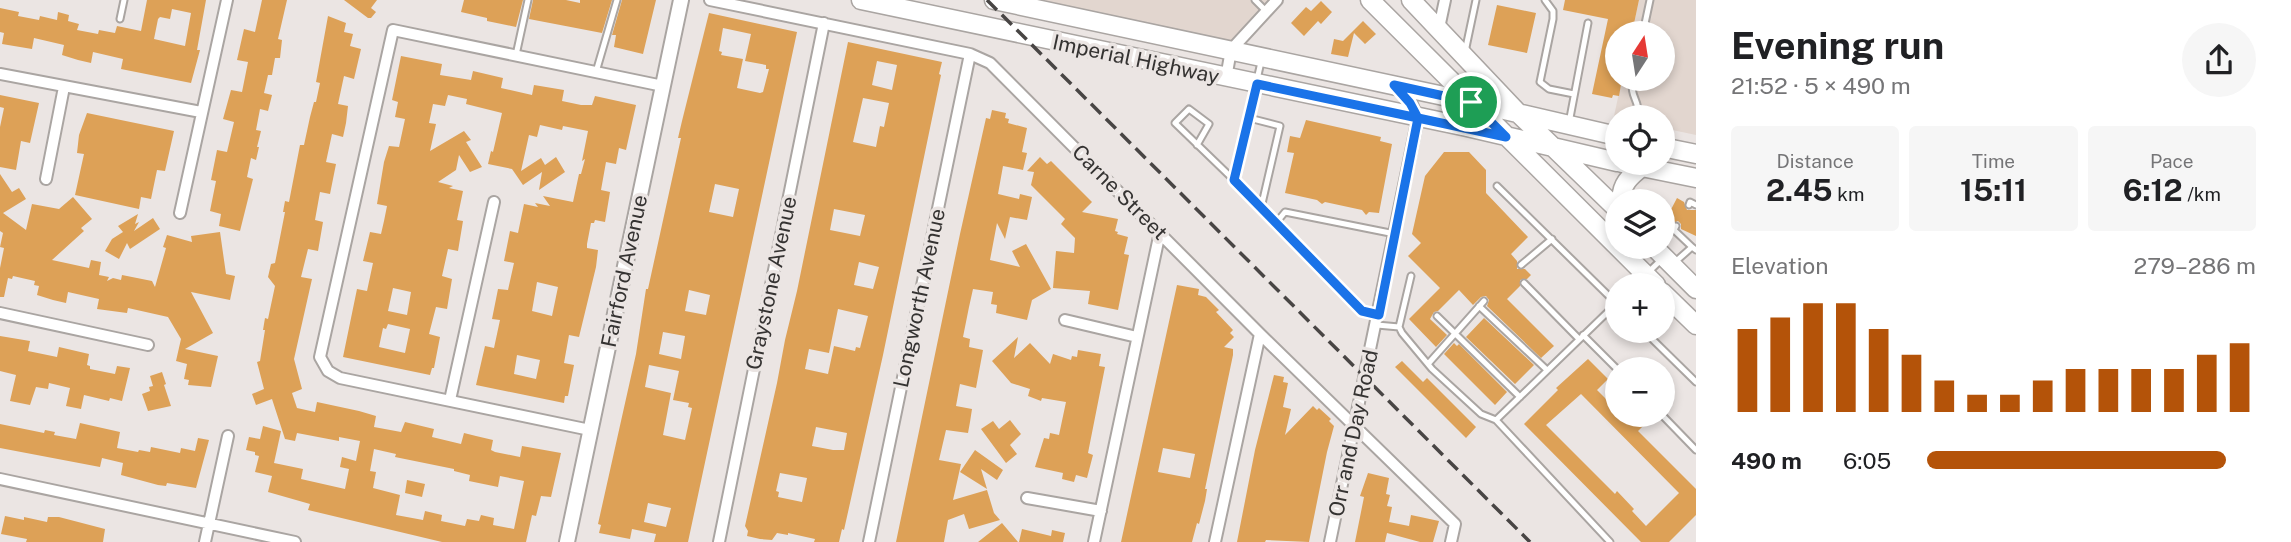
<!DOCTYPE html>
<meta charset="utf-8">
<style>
:root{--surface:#fff;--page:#f6f6f6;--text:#202124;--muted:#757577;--accent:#b45309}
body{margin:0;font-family:"Public Sans",sans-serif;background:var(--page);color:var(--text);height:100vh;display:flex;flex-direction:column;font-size:26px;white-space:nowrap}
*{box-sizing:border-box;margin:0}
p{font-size:23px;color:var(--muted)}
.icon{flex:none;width:38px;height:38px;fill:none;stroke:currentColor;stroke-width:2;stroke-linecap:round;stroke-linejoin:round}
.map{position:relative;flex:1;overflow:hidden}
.details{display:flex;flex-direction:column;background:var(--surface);width:595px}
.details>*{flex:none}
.needle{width:46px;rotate:12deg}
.buttons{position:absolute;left:1605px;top:21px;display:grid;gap:14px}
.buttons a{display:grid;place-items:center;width:70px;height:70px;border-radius:50%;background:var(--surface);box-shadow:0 4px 10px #0003;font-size:35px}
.pin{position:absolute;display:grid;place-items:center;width:60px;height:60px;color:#fff;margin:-30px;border:4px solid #fff;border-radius:50%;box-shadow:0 2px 7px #0007}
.round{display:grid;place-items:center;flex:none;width:74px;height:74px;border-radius:37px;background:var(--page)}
.overview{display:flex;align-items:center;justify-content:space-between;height:119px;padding:0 35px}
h1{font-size:38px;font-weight:700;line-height:52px}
.figures{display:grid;grid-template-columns:repeat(3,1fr);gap:10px;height:119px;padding:7px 35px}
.figures div{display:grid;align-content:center;border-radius:7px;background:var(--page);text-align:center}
.figures b{font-size:30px;font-weight:700}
.figures small{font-size:19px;font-weight:400}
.figures p{font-size:19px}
.chart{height:196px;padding:14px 35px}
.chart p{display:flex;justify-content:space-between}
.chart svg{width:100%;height:126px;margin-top:7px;stroke:var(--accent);stroke-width:6}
ul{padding:0 35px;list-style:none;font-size:23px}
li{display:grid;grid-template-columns:112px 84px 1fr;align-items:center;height:52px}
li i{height:18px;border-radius:9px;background:var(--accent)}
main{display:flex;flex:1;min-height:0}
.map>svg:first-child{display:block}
.built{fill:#e2d6cf}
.building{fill:#dda157;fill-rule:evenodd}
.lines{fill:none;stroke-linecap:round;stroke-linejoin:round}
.service-casing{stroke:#aaa5a2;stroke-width:9}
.minor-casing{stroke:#aaa5a2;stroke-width:14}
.tertiary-casing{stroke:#aaa5a2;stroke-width:18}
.primary-casing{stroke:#aaa5a2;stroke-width:21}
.service{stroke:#fff;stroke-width:5}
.minor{stroke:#fff;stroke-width:10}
.tertiary{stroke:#fff;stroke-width:14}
.primary{stroke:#fff;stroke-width:18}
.rail{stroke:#484544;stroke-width:3.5;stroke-dasharray:14 7;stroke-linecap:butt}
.route-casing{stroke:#fff;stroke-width:14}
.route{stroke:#1a73e8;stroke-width:9}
.labels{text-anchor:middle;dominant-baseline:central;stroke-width:7;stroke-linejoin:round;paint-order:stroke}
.street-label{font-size:21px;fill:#353332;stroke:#ebe5e3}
</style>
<main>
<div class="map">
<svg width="1696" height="542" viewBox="0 0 1696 542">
<rect width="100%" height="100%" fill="#ebe5e3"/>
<path class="built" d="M1028 0H1269L1230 44Z
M1639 0H1696V135L1663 128 1662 117 1614 116 1622 79H1662V33H1632Z"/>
<path class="building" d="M147 0H206L197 50H200L191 83 121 69 123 59 93 52 91 63 78 60 62 55 64 45 34 38 32 49 2 44 4 33 0 32V8L19 12 18 16 39 20 40 16 57 20 58 12 69 15 68 21 79 24 77 30 98 34 99 30 115 33 117 26 141 31ZM172 9 191 13 185 46 154 39 158 19 160 17 170 19Z
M262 0H287L278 39 282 40 280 58H275L272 75H268L264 93 272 95 268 111 260 109 256 130 261 131 257 147H259L256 160 251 158 247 177 253 179 240 231 219 226 221 214 210 211 216 181 211 180 217 150 227 152 234 122 223 119 231 90 242 92 248 62 237 60 244 29 255 32Z
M344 0H377L371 8 376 12 371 18H368Z
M464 0H523L516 27 487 21V18L461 12Z
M533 0H566L580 3V0H612L602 33 529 19Z
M622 0H656L643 54 614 47 616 35H612Z
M1565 0H1639L1632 33H1617V79H1622L1619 96 1613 95 1612 98 1592 94 1608 19 1563 10Z
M1321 1 1332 12 1321 24 1318 21 1304 36 1291 23 1306 7 1311 11Z
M1497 5 1536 13 1527 53 1488 45Z
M709 13 797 32 688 542H654L656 534 632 529 630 539 599 533 601 525 598 524 636 354 646 289H648L681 138H678L682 121ZM723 28 751 34 745 61 766 65V69H769L763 92 760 93 737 88 743 59 721 55 722 52 719 51ZM715 184 739 189 733 217 709 212ZM689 290 710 295 706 315 685 311ZM663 332 685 336 681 359 659 354ZM649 365 679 371 673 400 689 403 688 407 692 408 685 440 663 435 671 393 645 387ZM648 503 671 508 666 527 644 522Z
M328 16 346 23 344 32 353 34 350 46 361 49 354 79 344 76 338 104 348 106 346 123 343 137 332 134 326 162 336 164 330 194 320 192 315 220 323 222 318 251 308 249 301 277 312 279 294 359 302 389 292 393 297 408 315 412 317 402 359 411 376 416 374 427 401 432 405 422 434 429 432 437 461 444 464 433 476 436 493 440 491 450 495 452 520 457 522 446 561 453 551 497 541 496 536 516 532 515 526 542H442L308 510 310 504 268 492 272 476 255 472 259 456 255 455V452L246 450 249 437 260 439 263 426 281 431 274 463 303 469 301 479 345 489 349 469 340 467 342 457 356 461 360 441 339 437V441L297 433 295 441 285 439 272 399 256 405 252 394 264 389 257 362 260 361 265 330H263L265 318 268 319 275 286 268 277 271 264 275 263 285 212H283L285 201 289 202 300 145H304L310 117 314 102H316L320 83 316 82ZM374 449 396 454 395 457 454 469V471L470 475 469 481 498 487 500 476 524 481 514 529 493 525 494 518 481 515 479 521 467 519 465 526 441 521 442 515 425 511 423 520 396 515 400 495 373 488 376 472 370 471Z
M1363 21 1376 34 1365 44 1354 33 1348 57 1331 54 1334 39 1343 41Z
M848 42 942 62 939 74 941 75 883 355 844 530 842 529 839 542H814L815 539 788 533V535L777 533 772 540 760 539 747 536 748 531 745 526 777 383 785 340 797 291ZM877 61 897 65 892 90 872 85ZM863 98 889 103 884 127 880 126 876 147 853 142ZM834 209 865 215 860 236 830 230ZM859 262 879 267 873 289 854 285ZM838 309 868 316 860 348 856 347 855 351 834 346 828 374 805 369 809 349 829 353ZM816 427 847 433 844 450H833L812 446ZM780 473 807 478 802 502 778 497 779 492 776 491Z
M401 56 442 64 440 75 471 80 473 71 503 78 501 88 532 95 534 85 564 90 562 101 581 105H592L595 96 636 105 626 150 619 148 616 164 606 162 601 190 610 192 605 222 595 220 594 223H591L587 244V248L598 250 596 267 579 337 569 335 564 363 574 365 568 396H565L564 403 476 385 485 346 494 348 500 320 492 319 498 289 508 290 514 263 504 261 510 231 518 233 524 204 538 207 535 203 550 206 543 196 573 202 579 174H581L585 159 582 161 588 131 563 126 562 130 540 125 537 137 529 135 521 171 541 158 545 165 556 157 565 172 539 190 542 172 523 185 512 169 488 164 491 151 493 152 502 113 466 104 467 99 448 95 445 106 433 104 429 123 436 124 430 151 464 131 471 140 466 142 482 167 470 172 459 155 456 170 438 182 453 186 449 188 463 191 457 220 463 221 458 251 448 249 442 276 452 279 447 309 436 307 429 334 440 337 434 368H432L430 375 343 357 357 289 367 291 373 263 363 261 370 232 381 234 384 221 387 206 377 204 384 162 389 146 399 147 405 119 395 117 398 102 392 100ZM537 282 558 287 552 316 532 311ZM393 288 411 292 407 315 388 311ZM388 324 410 329 405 353 379 347 383 328 386 329ZM517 355 540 360 536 379 514 374Z
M0 95 39 103 30 143 21 141 16 170 0 167V127L4 108 0 107Z
M992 110 1006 113 1005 118 1009 119 1008 123 1027 128 1022 152 1027 153 1023 170 1003 166 998 194 1019 199 1020 194 1032 197 1027 220 1010 217 1005 239 997 223 990 260 1020 267 1012 251 1026 244 1051 289 1032 300 1027 320 996 313 997 305 991 304 993 292 973 289 969 307 963 337 970 339 969 347 983 350 976 388 960 384 956 406 972 409 970 422 968 433 946 430 939 460 961 464 953 500 987 490 994 513 1000 520 969 529 964 514 948 520 944 542H896L960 234 986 118 990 119Z
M87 113 174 131 165 171 157 170 151 199 141 197 139 209 75 195 84 154 77 153 79 135Z
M1306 120 1381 137 1380 141 1392 144 1379 213 1369 212 1366 215 1362 210 1325 202 1322 204 1317 200 1285 193 1294 153 1287 152 1290 136 1300 138Z
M1444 152H1469L1486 170V193L1528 237 1511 254 1517 261V269H1525L1531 275 1527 279 1520 280V286L1507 299 1554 346 1541 358 1487 306 1489 300 1486 296 1481 297 1473 305 1459 290 1438 311 1434 312 1430 319 1447 335 1436 347 1409 319 1440 288 1408 256 1421 243 1412 234 1425 176Z
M1040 157 1047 164 1051 161 1092 202 1082 212 1118 219 1115 231 1118 232 1117 234 1128 237 1124 254 1129 255 1118 310 1088 304 1090 291 1053 288 1056 251 1074 253 1075 238 1061 224 1065 219 1031 185 1034 172 1027 171Z
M0 174 12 192 19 188 26 199 3 213 26 230 32 204 59 209 73 197 92 219 81 228 84 231 52 260 89 268 91 260 101 262 99 275 109 277 107 281 113 278 121 280 122 275 152 281 155 287 166 248 163 247 167 235 192 242 191 236 220 232 226 274 235 276 230 300 191 292 213 333 185 349 218 356 211 387 188 385 189 380 184 379 187 364 176 361 181 339 168 317 128 308 127 313 97 309 99 299 68 292 66 303 53 300 37 295 39 286 34 285 35 281 13 276 12 279 8 278 4 297H0V268L4 248 0 247 3 233 0 231Z
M1677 198 1684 202 1687 210H1696V236L1681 229V224L1678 221 1671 224 1665 221Z
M138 214 135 224 139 222 134 231 153 218 160 229 130 249 127 243 119 259 105 251 112 239 123 232 118 226Z
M1177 285 1199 289 1198 295 1206 297 1219 310 1216 312 1233 330 1230 333 1234 337 1224 347 1233 349V355L1205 489H1207L1205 501 1199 524 1197 523 1192 542H1121ZM1163 448 1195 454 1190 478 1158 472Z
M1484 318 1534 365 1515 384 1466 337Z
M0 336 30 341 28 351 57 357 59 347 89 354 87 365 90 366V369L115 374 117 366 130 368 122 401 110 398 109 401 84 395 81 409 66 406 70 388 49 383 48 389 36 387 30 405 10 401 16 375 0 371Z
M1018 337 1014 358 1030 343 1050 364 1053 354 1071 360 1072 356 1077 357 1078 350 1101 354 1099 366 1105 367 1088 453 1093 455 1087 478 1076 475 1074 482 1062 479 1063 473 1035 467 1044 438 1049 439 1050 433 1059 435 1066 402 1042 398 1041 401 1028 396 1030 389 1011 383 992 361Z
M1454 343 1457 346 1459 344 1507 392 1495 405 1444 354Z
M1588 359 1608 379 1597 390 1617 410V415H1643L1649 420 1638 431 1696 489V515L1669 542H1641L1524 424 1558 390 1556 388ZM1581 394 1679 493 1646 526 1632 511 1634 509 1617 491 1615 494 1546 425Z
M1402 361 1423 382 1427 378 1476 427 1466 438 1395 367Z
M162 372 166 384 164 385 171 406 148 411 142 394 150 391 149 387 153 386 150 376Z
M1274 375 1284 377 1283 382 1288 383 1283 407 1291 409 1285 435 1313 406 1317 410 1319 408 1331 419 1329 421 1334 426 1327 452 1309 542 1266 540 1265 542H1237L1255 450Z
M1010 420 1021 434 1010 445 1017 454 1006 463 981 429 993 421 999 429Z
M80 423 120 432 117 448 138 452 139 450 150 452 151 447 180 453 181 448 195 451 198 438 209 440 196 488 167 483 166 486 158 485 121 475 123 463 102 458 100 467 0 448V424L44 433 45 430 55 432 54 435 76 439Z
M975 450 1003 470 997 480 981 469 987 489 960 472Z
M1368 473 1389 478 1386 494 1390 495 1387 506 1392 507 1389 522 1409 526 1411 515 1439 521 1433 542H1420L1387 533 1385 542H1355L1364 497 1360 496Z
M407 480 425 484 422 497 405 493Z
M5 516 24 520V517L47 522 48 517H59L105 529 103 542H26L27 539 1 534Z
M1002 523 1018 542H978Z
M1022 529 1051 536 1052 530 1065 533 1063 542H1019Z"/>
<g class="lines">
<defs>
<path id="service" d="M1255 0 1266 11
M1545 0 1553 11V19L1540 82 1549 89 1574 94
M120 19 124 0
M1643 33 1650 0
M1465 52 1476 0
M516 55 528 0
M1261 62 1234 180 1361 311 1379 315
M596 72 617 0
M1633 79C1629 98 1641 100 1637 117
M1249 118 1280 126 1261 208
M1569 123 1588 23
M1197 145 1209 124 1189 109 1175 123 1234 180
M1497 186 1617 304
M1689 205 1690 202 1696 205
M1276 223 1285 212 1395 234
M1676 226 1674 230 1692 247
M1674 263 1692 247 1696 250
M1521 265 1552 239
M1411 276 1399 327 1402 333 1432 369 1481 414 1496 420 1617 303
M1524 283 1579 339
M1635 285 1662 259
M1479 306 1547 370
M1437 316 1520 397
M1377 325 1399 327
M1644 331 1696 382
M1583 335 1617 369
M1428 364 1484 301
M1662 415 1696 450
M1496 420 1610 542"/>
<path id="minor" d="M710 0 970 54 990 63 1260 334 1455 524 1451 542
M1439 28 1445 0
M0 74 201 112
M1226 78 1231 50 1277 0
M46 179 64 87
M180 213 227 0
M0 313 148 345
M1065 320 1137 337
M450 400 494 202
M590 430 340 378 328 371 320 357 393 30 663 86
M0 479 295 542
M1027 498 1101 511
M205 542 228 436
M719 542 824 23
M869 542 970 54
M1094 542 1160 232
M1215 542 1260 334
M1330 542 1418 118 1411 102 1396 87"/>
<path id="tertiary" d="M567 542 681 0"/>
<path id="primary" d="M861 0 1467 127 1617 162
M994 0 1439 95 1617 136
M1370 0 1656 285
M1411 0 1520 115 1617 209
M1662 147 1696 154
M1622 163 1696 178
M1622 201C1620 185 1630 176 1642 167
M1654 247 1696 289
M1662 292 1696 325"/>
</defs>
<use href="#service" class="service-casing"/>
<use href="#minor" class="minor-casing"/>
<use href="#tertiary" class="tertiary-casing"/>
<use href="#primary" class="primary-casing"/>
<use href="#service" class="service"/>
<use href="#minor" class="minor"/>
<use href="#tertiary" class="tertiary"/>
<use href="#primary" class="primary"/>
<path class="rail" d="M987 0 1530 542"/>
</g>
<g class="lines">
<defs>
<path id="route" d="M1471 102 1394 85 1410 103 1418 118 1257 84 1234 180 1362 311 1379 315 1418 118 1506 137 1471 102"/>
</defs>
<use href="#route" class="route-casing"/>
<use href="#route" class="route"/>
</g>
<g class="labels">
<g class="street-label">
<text transform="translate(1136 59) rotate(12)">Imperial Highway</text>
<text transform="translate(1120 192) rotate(45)">Carne Street</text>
<text transform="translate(624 271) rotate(-78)">Fairford Avenue</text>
<text transform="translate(771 283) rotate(-78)">Graystone Avenue</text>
<text transform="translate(919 298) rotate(-78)">Longworth Avenue</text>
<text transform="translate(1353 433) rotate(-78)">Orr and Day Road</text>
</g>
</g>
</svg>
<div class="buttons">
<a><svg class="needle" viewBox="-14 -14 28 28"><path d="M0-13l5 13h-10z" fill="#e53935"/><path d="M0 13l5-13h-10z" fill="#757577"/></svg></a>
<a><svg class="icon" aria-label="locate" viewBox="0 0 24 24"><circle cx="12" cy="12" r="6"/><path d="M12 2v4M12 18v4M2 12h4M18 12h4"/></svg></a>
<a><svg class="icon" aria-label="layers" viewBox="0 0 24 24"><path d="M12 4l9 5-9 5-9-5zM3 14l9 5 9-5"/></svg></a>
<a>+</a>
<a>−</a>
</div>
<div class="pin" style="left:1471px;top:102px;background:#1e9e55"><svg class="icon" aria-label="arrive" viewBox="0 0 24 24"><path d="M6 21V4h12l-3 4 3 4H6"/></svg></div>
</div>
<section class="details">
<div class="overview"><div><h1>Evening run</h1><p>21:52 · 5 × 490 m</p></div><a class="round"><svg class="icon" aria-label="share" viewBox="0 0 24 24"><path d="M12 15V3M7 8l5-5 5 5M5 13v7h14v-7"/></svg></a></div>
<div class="figures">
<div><p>Distance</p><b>2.45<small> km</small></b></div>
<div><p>Time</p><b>15:11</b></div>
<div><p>Pace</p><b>6:12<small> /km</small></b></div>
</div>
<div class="chart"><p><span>Elevation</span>279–286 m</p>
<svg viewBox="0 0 160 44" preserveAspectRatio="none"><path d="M5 44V15M15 44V11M25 44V6M35 44V6M45 44V15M55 44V24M65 44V33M75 44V38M85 44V38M95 44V33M105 44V29M115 44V29M125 44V29M135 44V29M145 44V24M155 44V20"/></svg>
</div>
<ul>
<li><b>490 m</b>6:05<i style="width:91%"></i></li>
</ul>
</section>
</main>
